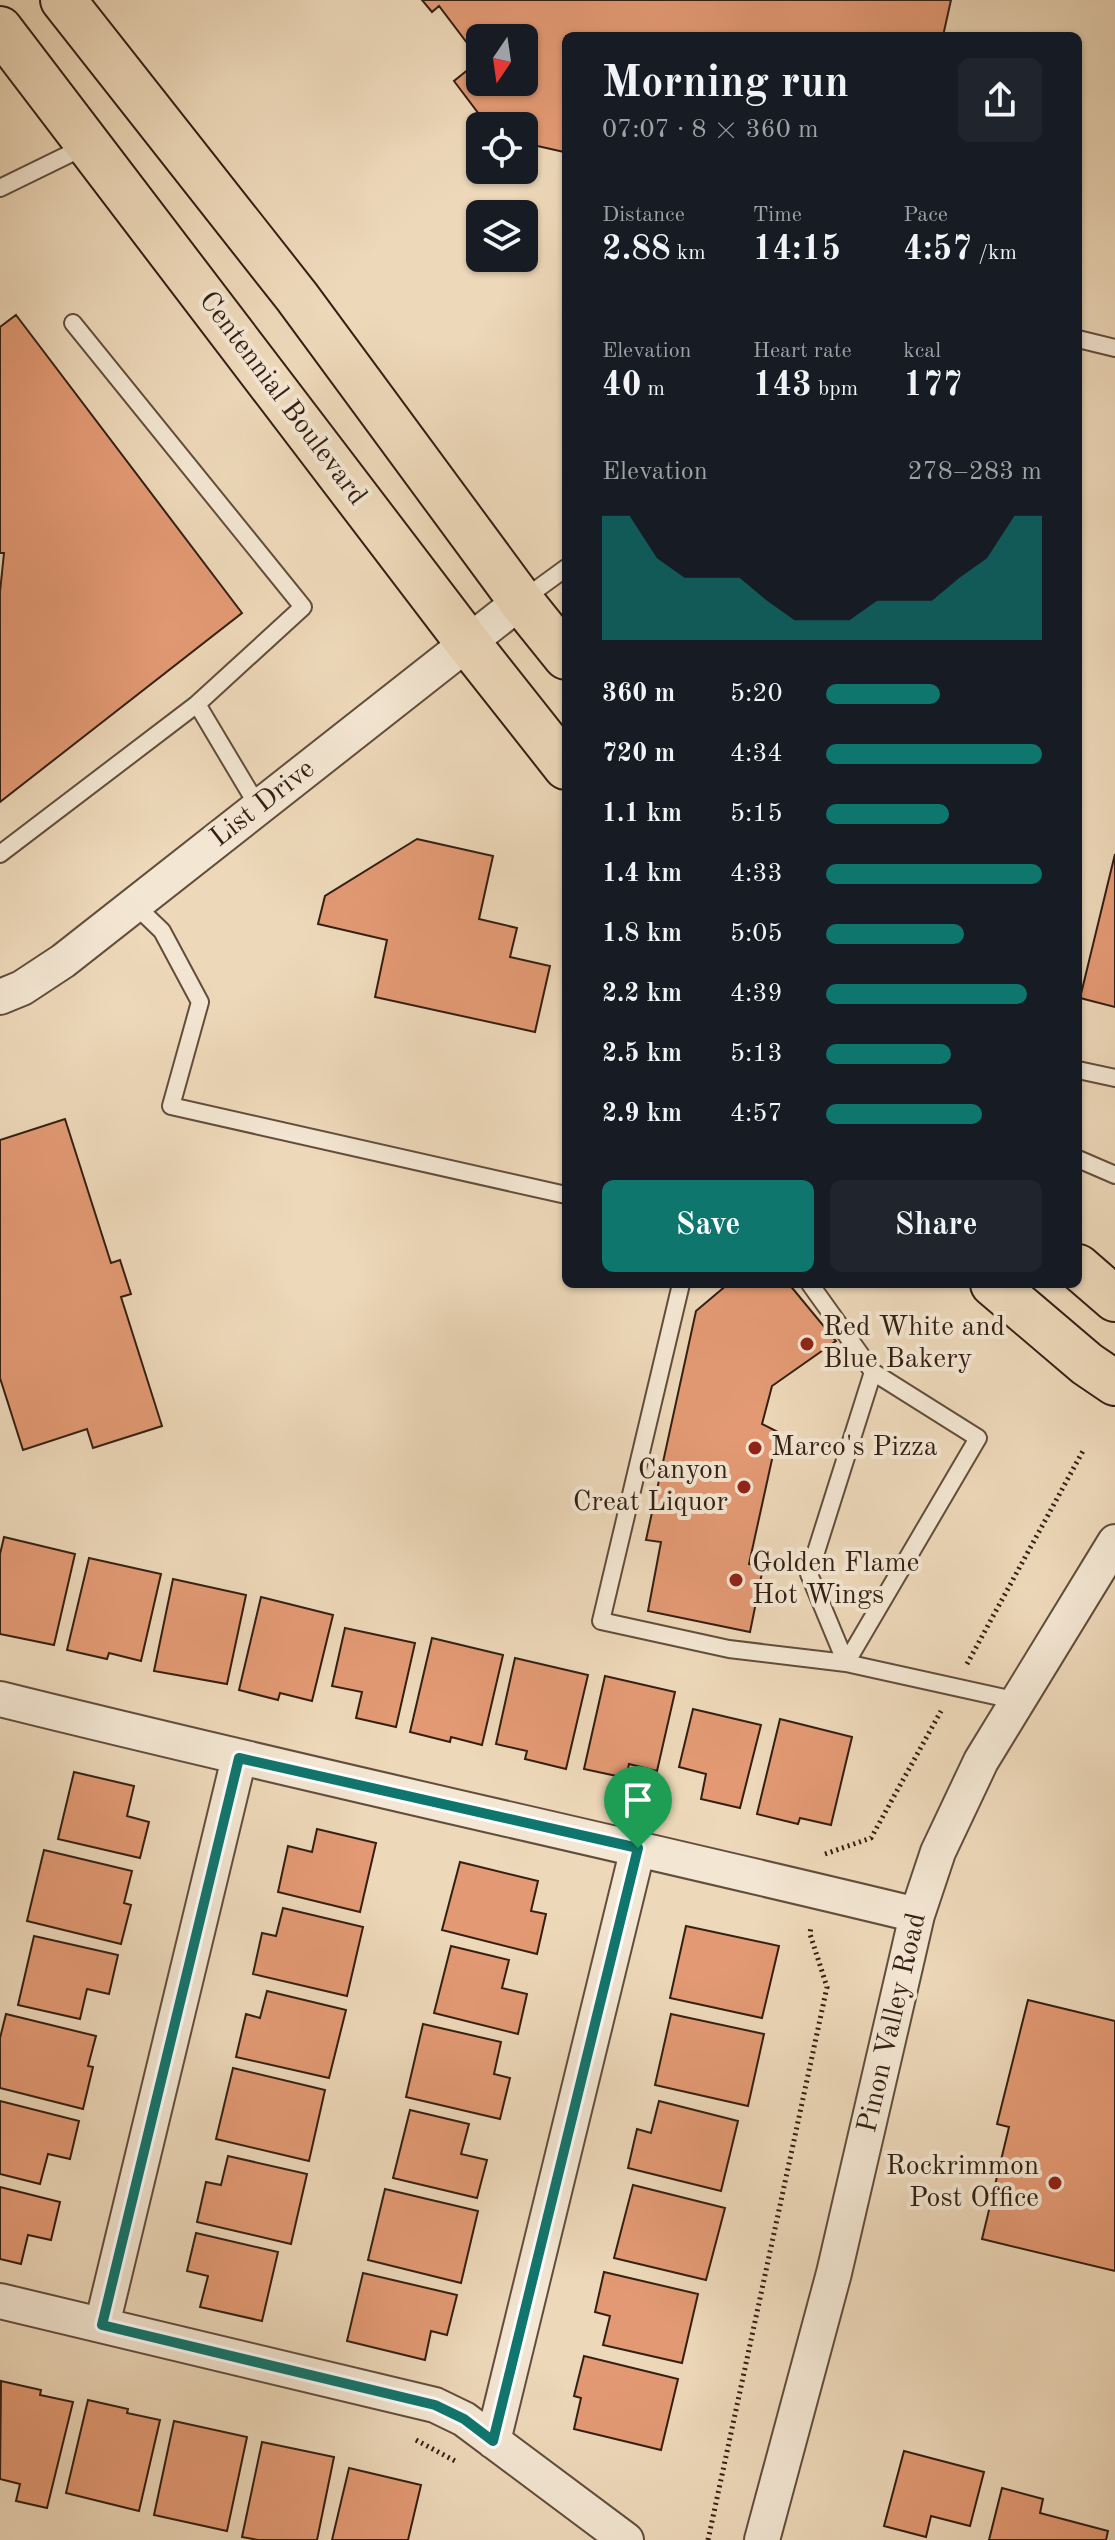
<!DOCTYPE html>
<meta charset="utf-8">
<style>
:root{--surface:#171b24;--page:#20242c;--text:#f1f3f6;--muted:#9ea1a6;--accent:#0f766e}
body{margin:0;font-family:"Old Standard TT",serif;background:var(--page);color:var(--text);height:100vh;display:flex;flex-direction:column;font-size:30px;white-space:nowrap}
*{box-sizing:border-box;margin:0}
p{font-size:26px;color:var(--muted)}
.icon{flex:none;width:44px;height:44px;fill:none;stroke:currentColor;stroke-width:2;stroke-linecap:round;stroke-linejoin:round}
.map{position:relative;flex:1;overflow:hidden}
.details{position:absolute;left:562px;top:32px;width:520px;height:1256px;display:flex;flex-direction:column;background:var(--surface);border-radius:12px;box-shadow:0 2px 6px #0004}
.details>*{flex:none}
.needle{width:52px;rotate:193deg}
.buttons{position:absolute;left:466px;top:24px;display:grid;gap:16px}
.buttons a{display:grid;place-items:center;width:72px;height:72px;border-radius:12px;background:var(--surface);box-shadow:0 2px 6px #0004;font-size:40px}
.pin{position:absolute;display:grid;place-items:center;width:68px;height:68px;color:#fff;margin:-82px -34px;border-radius:50% 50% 50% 0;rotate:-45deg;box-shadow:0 0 8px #0007}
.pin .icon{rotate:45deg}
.round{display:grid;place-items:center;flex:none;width:84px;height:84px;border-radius:12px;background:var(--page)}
.headline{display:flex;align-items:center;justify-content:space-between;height:136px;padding:0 40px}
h1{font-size:44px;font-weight:700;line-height:60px}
.stats{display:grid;grid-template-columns:repeat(3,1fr);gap:12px;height:136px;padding:8px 40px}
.stats div{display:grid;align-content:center}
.stats b{font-size:34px;font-weight:700}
.stats small{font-size:22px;font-weight:400}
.stats p{font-size:22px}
.chart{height:224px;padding:16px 40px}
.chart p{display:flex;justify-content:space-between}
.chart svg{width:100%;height:144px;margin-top:8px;fill:var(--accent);opacity:.7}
.button{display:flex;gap:16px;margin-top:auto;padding:16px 40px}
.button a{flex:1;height:92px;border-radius:12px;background:var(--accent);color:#fff;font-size:32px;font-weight:700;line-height:92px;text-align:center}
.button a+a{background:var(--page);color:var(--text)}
ul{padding:0 40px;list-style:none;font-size:26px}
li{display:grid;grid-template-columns:128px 96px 1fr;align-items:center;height:60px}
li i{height:20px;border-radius:10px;background:var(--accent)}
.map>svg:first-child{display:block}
.building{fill:#e39a74;stroke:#331f13;stroke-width:2}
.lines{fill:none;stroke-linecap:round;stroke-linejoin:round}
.service-casing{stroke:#624d3c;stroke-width:20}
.minor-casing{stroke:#624d3c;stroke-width:38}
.primary-casing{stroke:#331f13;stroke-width:48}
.path{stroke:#331f13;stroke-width:5;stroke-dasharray:2 4;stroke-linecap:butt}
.service{stroke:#f3e6d2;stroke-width:16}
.minor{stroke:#f3e6d2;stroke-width:34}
.primary{stroke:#edd8b9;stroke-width:44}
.route-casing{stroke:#fff;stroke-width:16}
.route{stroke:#0f766e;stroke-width:10}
.poi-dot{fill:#8f2418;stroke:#f3e6d2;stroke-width:3}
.labels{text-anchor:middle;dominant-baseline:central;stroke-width:8;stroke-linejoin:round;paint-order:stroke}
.street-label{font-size:28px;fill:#331f13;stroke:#f3e6d2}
.poi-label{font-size:28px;fill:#331f13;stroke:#f3e6d2;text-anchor:start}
</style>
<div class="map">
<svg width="1115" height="2540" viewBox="0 0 1115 2540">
<rect width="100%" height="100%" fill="#edd8b9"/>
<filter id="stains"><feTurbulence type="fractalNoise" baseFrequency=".0025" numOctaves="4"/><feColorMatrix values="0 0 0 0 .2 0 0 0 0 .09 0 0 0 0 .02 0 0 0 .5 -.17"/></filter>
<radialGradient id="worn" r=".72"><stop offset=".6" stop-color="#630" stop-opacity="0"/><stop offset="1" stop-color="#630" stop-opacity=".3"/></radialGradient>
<path class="building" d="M422 0H951L943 36H566L564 152 524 143V126H488L454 81 480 60V82H524V38H480V60L439 6 432 12Z
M16 315 242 613 0 802V592L4 553H0V327Z
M417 839 493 856 479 919 517 928 510 957 550 966 535 1032 375 997 387 940 318 924 325 896Z
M1115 854V1007L1080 998Z
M65 1119 111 1263 120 1260 131 1294 121 1297 162 1426 93 1448 87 1429 23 1450 0 1378V1140Z
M728 1284H789L836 1341 772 1386 762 1424 778 1432 749 1564 763 1568 750 1632 648 1611 661 1542 646 1540 696 1311Z
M4 1537 75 1554 54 1645 0 1634V1554Z
M89 1558 161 1574 141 1661 109 1653 107 1659 67 1650Z
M173 1579 246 1595 227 1684 154 1671Z
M261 1597 333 1615 312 1701 280 1693 278 1700 239 1690Z
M345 1628 415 1643 396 1727 356 1718 362 1692 332 1686Z
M432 1638 503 1655 482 1745 451 1737 450 1742 410 1732Z
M515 1658 588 1675 566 1769 525 1759 527 1751 496 1744Z
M605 1676 675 1692 657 1771 629 1764 626 1778 584 1769Z
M693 1709 761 1725 740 1808 701 1799 706 1774 679 1767Z
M780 1719 852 1737 831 1825 800 1818 798 1824 757 1814Z
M74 1772 134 1786 127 1816 149 1822 140 1858 58 1839Z
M317 1829 376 1843 360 1912 278 1892 288 1846 312 1852Z
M44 1850 132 1871 124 1903 131 1905 121 1944 27 1921Z
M460 1862 538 1881 531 1911 546 1914 537 1954 442 1930Z
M283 1908 363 1927 347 1996 253 1974 262 1933 276 1936Z
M686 1926 779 1946 762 2018 670 1998Z
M34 1936 118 1955 109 1994 87 1989 80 2019 18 2005Z
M451 1946 509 1960 502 1988 527 1994 518 2034 434 2013Z
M267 1991 346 2010 329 2078 236 2057 246 2014 260 2018Z
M1028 2000 1115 2021V2271L982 2239 1009 2127 997 2124Z
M6 2014 96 2036 88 2066 93 2067 83 2109 0 2088V2038Z
M671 2014 764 2034 748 2106 655 2085Z
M423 2024 501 2042 494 2074 510 2078 500 2119 406 2097Z
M233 2068 325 2090 309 2161 216 2139Z
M0 2101 79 2121 70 2159 48 2154 40 2184 0 2174Z
M659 2101 738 2121 721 2191 628 2168 637 2129 651 2133Z
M410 2110 469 2124 461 2154 487 2160 477 2198 393 2178Z
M228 2156 307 2174 291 2244 197 2222 206 2182 221 2185Z
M633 2185 725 2208 706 2280 614 2258Z
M0 2187 60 2202 51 2240 28 2235 21 2264 0 2259Z
M385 2189 478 2211 461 2283 368 2260Z
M196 2233 278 2252 262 2321 200 2307 208 2276 187 2271Z
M604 2272 698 2294 682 2363 603 2345 610 2316 595 2312Z
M363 2273 457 2295 447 2335 431 2331 425 2360 347 2341Z
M584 2356 678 2379 661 2450 574 2429 581 2398 574 2396Z
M1 2381 41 2390 40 2395 73 2402 47 2508 16 2501 20 2484 0 2479Z
M88 2400 128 2409 127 2413 160 2420 139 2511 66 2493Z
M174 2421 247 2437 227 2531 154 2515Z
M262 2442 334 2457 317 2540H258L242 2537Z
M904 2451 984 2472 970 2526 931 2516 926 2537 884 2526Z
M349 2468 421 2485 408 2540H332Z
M1002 2488 1043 2499 1040 2513 1108 2531 1106 2540H989Z"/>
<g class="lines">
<defs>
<path id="service" d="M0 188 88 145
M73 323 303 607 197 704
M1078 339 1115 348
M522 600 566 568
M0 854 197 704 259 808
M135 905 162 931 200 1002 171 1106 566 1195
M1078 1070 1115 1078
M1078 1159 1115 1175
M681 1284 601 1621 729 1649 846 1663 809 1574 873 1372
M810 1284 873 1372 978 1438 846 1663 1018 1701"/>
<path id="minor" d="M0 997 22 988 63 961 521 601
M0 1699C305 1775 612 1841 917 1915
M0 2301 435 2405 464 2419 626 2540
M102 2325 239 1758
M493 2441 638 1848
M762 2540 834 2273 917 1915 938 1852 981 1761 1115 1542"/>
<path id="primary" d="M63 0 297 297 521 601 566 657
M0 29 468 643 566 767
M1078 1267 1115 1299
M993 1284 1087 1364 1115 1383"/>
</defs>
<use href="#service" class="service-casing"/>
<use href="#minor" class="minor-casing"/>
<use href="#primary" class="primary-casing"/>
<path class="path" d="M967 1664 1084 1449
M825 1854 871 1838 941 1711
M416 2440 457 2462
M708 2540 827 1987 810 1934 811 1926"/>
<use href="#service" class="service"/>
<use href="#minor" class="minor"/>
<use href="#primary" class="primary"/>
</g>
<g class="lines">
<defs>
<path id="route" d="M239 1758 638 1848 493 2441 464 2419 435 2405 102 2325Z"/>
</defs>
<use href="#route" class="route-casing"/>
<use href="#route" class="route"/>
</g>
<g class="poi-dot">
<circle cx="807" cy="1344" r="8"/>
<circle cx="755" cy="1448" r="8"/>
<circle cx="744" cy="1487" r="8"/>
<circle cx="736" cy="1580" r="8"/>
<circle cx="1055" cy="2183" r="8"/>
</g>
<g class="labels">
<g class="street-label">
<text transform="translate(282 399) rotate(53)">Centennial Boulevard</text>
<text transform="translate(263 804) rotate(-38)">List Drive</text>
<text transform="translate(893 2023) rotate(-77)">Pinon Valley Road</text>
</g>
<g class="poi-label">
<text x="823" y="1328">Red White and<tspan x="823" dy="32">Blue Bakery</tspan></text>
<text x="771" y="1448">Marco's Pizza</text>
<text x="728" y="1471" text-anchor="end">Canyon<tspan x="728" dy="32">Creat Liquor</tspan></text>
<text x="752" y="1564">Golden Flame<tspan x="752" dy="32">Hot Wings</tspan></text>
<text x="1039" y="2167" text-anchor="end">Rockrimmon<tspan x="1039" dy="32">Post Office</tspan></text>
</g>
</g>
<rect width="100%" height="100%" filter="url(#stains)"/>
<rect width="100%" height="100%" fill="url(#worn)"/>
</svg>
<div class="buttons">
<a><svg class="needle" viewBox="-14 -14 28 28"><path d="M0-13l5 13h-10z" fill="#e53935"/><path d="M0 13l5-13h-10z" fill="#9ea1a6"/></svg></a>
<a><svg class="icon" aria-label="locate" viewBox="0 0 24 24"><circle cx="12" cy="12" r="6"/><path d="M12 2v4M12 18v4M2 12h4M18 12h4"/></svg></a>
<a><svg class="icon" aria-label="layers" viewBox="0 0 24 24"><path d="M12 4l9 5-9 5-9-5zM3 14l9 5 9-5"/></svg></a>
</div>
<div class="pin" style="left:638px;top:1848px;background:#1e9e55"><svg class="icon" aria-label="arrive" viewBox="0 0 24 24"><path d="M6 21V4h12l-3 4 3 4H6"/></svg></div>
<section class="details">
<div class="headline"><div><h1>Morning run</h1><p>07:07 · 8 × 360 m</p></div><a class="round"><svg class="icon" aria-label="share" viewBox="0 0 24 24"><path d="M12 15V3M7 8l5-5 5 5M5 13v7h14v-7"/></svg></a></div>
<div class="stats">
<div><p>Distance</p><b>2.88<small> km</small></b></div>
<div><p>Time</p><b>14:15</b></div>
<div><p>Pace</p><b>4:57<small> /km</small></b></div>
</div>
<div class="stats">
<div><p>Elevation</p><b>40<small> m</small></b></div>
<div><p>Heart rate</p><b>143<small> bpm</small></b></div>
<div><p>kcal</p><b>177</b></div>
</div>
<div class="chart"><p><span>Elevation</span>278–283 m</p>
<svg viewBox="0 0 160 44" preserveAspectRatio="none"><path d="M0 44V6L10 6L20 19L30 25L40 25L50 25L60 32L70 38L80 38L90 38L100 32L110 32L120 32L130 25L140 19L150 6L160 6V44z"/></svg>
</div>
<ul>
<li><b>360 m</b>5:20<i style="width:53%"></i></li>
<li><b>720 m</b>4:34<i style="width:100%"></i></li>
<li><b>1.1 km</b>5:15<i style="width:57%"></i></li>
<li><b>1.4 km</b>4:33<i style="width:100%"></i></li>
<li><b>1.8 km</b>5:05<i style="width:64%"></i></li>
<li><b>2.2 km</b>4:39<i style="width:93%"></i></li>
<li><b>2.5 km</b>5:13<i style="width:58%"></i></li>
<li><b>2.9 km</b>4:57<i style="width:72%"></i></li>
</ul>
<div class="button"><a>Save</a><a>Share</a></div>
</section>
</div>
